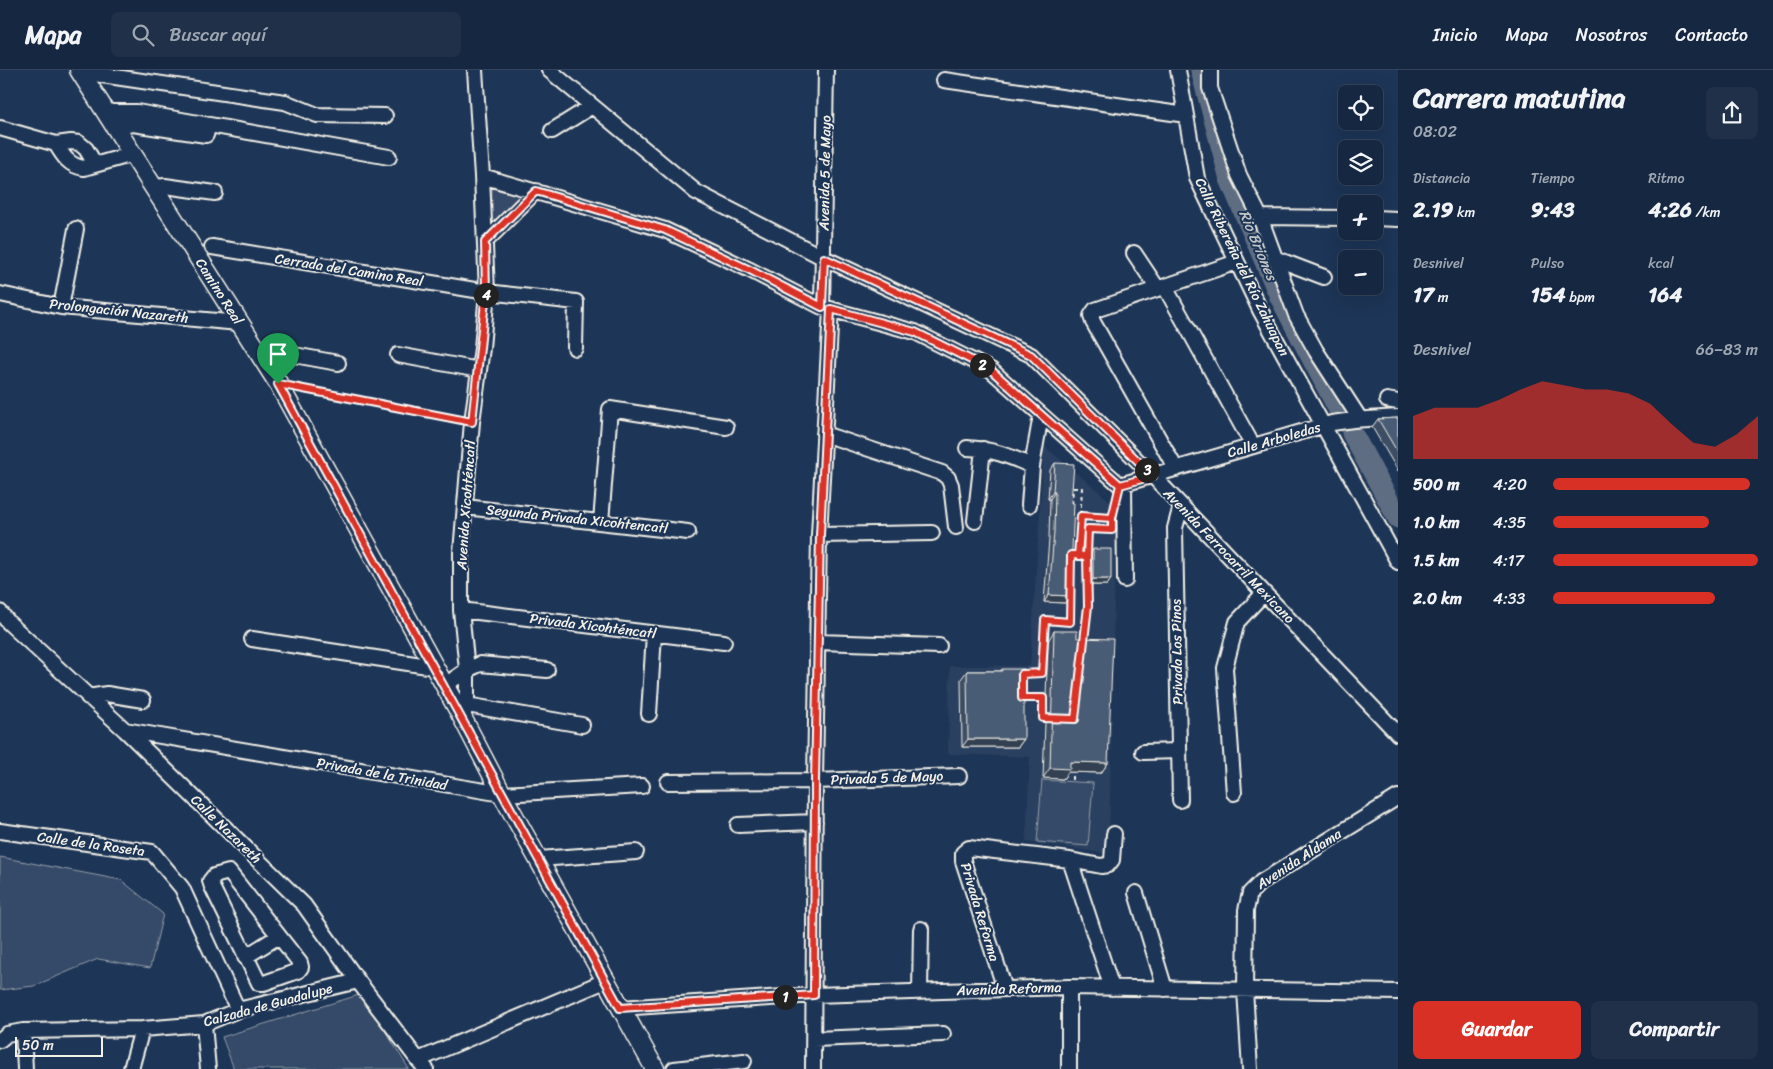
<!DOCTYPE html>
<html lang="es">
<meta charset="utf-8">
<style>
:root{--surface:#162841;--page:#1f3048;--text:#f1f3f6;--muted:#9ea6b1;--line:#35445a;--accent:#d93025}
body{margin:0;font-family:Sriracha,sans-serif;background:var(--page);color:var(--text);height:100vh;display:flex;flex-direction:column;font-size:19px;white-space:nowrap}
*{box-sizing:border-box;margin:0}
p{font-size:16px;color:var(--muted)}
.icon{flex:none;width:28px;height:28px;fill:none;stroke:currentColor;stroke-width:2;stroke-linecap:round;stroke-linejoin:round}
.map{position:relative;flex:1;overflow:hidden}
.panel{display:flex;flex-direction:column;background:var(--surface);width:375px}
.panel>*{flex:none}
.fabs{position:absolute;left:1338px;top:15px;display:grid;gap:10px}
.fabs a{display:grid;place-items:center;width:45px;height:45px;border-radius:8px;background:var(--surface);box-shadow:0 5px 20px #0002,0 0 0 1px var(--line);font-size:25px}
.scale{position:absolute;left:15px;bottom:12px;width:88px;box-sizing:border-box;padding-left:5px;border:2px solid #f4f1e8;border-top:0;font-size:14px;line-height:18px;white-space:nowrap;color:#f4f1e8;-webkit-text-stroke:4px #1d3557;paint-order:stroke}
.pin{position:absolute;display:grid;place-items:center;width:42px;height:42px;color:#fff;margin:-51px -21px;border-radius:50% 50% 50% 0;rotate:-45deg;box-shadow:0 0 5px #0007}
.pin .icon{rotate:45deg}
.km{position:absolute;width:25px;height:25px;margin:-12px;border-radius:50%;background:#222;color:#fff;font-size:14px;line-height:25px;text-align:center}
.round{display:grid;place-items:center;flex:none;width:52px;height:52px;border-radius:8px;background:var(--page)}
.head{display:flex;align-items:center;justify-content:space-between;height:85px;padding:0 15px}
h1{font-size:28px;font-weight:700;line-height:38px}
.figures{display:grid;grid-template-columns:repeat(3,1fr);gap:8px;height:85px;padding:5px 15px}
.figures div{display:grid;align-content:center}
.figures b{font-size:21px;font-weight:700}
.figures small{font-size:14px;font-weight:400}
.figures p{font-size:14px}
.chart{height:140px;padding:10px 15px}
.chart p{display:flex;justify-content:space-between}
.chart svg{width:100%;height:90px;margin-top:5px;fill:var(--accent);opacity:.7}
.button{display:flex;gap:10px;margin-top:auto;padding:10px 15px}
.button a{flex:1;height:58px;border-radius:8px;background:var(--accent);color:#fff;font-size:20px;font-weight:700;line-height:58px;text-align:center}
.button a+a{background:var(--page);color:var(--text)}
ul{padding:0 15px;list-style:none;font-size:16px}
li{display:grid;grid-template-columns:80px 60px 1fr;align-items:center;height:38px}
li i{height:12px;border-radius:6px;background:var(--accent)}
header{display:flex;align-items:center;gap:30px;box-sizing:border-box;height:70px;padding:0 25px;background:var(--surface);border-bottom:1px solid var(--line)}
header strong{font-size:24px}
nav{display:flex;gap:28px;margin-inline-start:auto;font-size:18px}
.search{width:350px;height:45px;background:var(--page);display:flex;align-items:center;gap:12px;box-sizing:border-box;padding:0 18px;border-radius:8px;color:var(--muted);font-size:19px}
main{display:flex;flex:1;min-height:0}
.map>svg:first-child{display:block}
.built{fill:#2a4060}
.green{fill:#354a67;stroke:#949ea8}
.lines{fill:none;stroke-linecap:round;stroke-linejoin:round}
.river{stroke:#5e6d82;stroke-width:21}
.minor-casing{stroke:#f4f1e8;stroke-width:18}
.major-casing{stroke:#f4f1e8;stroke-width:21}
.path{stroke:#f4f1e8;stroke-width:2;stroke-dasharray:4 4;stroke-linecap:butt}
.minor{stroke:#1d3557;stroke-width:14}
.major{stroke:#1d3557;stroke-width:18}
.wall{fill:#3e4e64;stroke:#f4f1e8}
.shaded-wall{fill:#324051;stroke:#f4f1e8}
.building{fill:#485b74;stroke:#f4f1e8}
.route-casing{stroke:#fff;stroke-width:10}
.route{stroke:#d93025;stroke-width:6}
.labels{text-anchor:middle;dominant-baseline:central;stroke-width:4;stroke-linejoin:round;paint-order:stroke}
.street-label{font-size:14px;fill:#f4f1e8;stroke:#1d3557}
.water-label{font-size:15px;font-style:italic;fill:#c0c3c4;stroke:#1d3557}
</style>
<header>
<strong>Mapa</strong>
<div class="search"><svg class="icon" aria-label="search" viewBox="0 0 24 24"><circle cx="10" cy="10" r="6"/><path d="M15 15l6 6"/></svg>Buscar aquí</div>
<nav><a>Inicio</a><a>Mapa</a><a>Nosotros</a><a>Contacto</a></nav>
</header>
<main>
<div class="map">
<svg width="1398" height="999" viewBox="0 0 1398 999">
<rect width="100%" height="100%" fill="#1d3557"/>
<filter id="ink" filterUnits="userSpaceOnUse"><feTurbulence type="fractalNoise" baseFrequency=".02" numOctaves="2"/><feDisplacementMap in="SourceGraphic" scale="10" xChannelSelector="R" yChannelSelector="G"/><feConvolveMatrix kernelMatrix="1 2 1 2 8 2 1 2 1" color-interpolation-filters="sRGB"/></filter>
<g filter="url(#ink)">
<path class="built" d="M1044 376 1116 436 1109 784 1026 772 1030 687 948 684 950 596H1030Z"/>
<path class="green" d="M492 118 526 126 491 160Z
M1042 710 1093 713 1088 776 1037 772Z
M0 787 121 810 163 844 150 898 98 889 34 916 0 920Z
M362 924 409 999H234L222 967Z"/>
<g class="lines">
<path class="river" d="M1201 0 1230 109 1280 227 1339 340
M1352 363 1398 448"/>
<defs>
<path id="minor" d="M549 0 696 122 824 188 1031 285 1153 406 1398 664
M1178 0 1197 108 1261 242 1398 492
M1210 0V18L1239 105 1260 147 1296 245 1316 281 1360 349
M81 2 285 32 317 45 385 46
M944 10 1186 45
M106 42H137L389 87
M116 57 133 54 206 65 209 55
M0 58 56 74 71 72 79 73 86 79 95 94
M552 61 592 36
M56 74C63 86 69 96 84 98L133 84
M482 106 665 160 748 199 822 237 915 262 991 300 1120 415 1332 353 1353 350 1398 347
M154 117 165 116 215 123
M1260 147 1346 148
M1374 148 1398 149
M485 172 536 121
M212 177 487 222 576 232 575 278
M1134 183 1158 219
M1277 189 1324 207
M1165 217 1253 376
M0 224 61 237 239 253
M61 237 76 159
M822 237 826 0
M256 278 338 293
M398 285 479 300
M1387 330 1398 332
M824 364 942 403 948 408 951 415 956 457
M967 378C992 379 1009 386 1032 396
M1176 399 1093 252 1091 246 1095 240 1237 192
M1124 414 1125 510
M1029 435 1032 396 1041 345
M465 437 688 462
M975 451 983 379
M601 452 610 339 726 357
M819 465 932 463
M461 540 724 572
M0 542 9 553 125 660 304 835 358 911 418 990 426 999
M252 569 434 597
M818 572 939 576
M444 616 467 600 480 594 547 600
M88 627 107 624 143 630
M467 635 582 655
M649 644 654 564
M462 647 467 635V600L461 540V482L472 352 482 278 487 222 482 106 475 0
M125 660 502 724 642 716
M1143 682 1179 681
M668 712 815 711 959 706
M1234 723 1225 598 1237 552 1264 523
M1180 730 1175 458 1181 436
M738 755 815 752
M0 761 152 782 182 818 238 940
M539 789 636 782
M1070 790 1112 918
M229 802 300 893 301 897 298 901 264 913H259L212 817 210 811 214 806Z
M1136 823 1165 919
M245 887 279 866
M1005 919 963 791V783L969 778 1070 790 1101 796 1108 795 1112 790 1114 764
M920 922 921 859
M620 938 814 925 1069 917 1398 922
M204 954 208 999
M23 961 25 999
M814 969 943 964
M0 970 7 964 23 961 142 959 204 954 238 940 358 911
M418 990 605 911
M131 999 142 959
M674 999 744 991
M813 999 815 711 819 465 831 239
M1069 999V917
M1250 999 1245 920 1246 840 1250 823 1261 812 1398 727"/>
<g id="major">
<path id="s1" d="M79 0 278 313 462 647 502 724 655 999"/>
</g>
</defs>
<use href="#minor" class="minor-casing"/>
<use href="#major" class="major-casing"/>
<path class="path" d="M298 317 460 349
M1072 434 1073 418H1082L1078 486
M1081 446 1112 448
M1071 485 1087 486
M1083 569 1088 536V459H1112
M1023 604 1042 603 1045 550 1070 552 1071 506
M1022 628H1043V648H1048
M1072 710V701"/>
<use href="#minor" class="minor"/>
<use href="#major" class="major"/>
</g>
<path class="wall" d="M1398 348V401L1372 357 1378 349Z
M1055 393 1071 433 1070 526 1065 533 1044 532 1049 469 1050 429H1048L1050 400Z
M1093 479 1111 509 1107 515H1089V485Z
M1054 561 1077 568 1108 693 1101 703 1068 702 1063 709 1043 708 1048 571Z
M1002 599 1024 669 1018 677H962L961 609 967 601H1000Z"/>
<path class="shaded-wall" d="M1053 422H1055L1050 429H1048Z
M1093 509H1111L1107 515H1089Z
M1049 525 1070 526 1065 533 1044 532Z
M968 669H1024L1018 677H962Z
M1070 692 1108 693 1101 703 1068 702 1063 709 1043 708 1050 698Z"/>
<path class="building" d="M1398 348V383L1378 349Z
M1055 393 1074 394 1071 433H1074L1070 526 1049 525 1054 462 1055 422H1053Z
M1093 479H1111V509H1093Z
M1054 561H1077V568L1113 569 1108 693 1070 692V699L1050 698Z
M1002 599H1024V669H968L967 601H1002Z"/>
</g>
<g class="lines" filter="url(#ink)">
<defs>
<path id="route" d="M278 314 620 938 814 925 815 711 820 465 831 239 915 262 991 300 1120 415 1112 448V460L1088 459 1087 486 1071 485 1070 552 1045 550 1042 603 1022 604V628H1043V648L1075 649 1088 536 1087 486H1078L1081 446 1112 448 1120 415 1153 406 1031 285 824 188 822 237 748 199 665 160 536 121 485 172 486 222 472 352 278 314"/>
</defs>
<use href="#route" class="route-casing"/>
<use href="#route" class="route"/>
</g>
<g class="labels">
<g class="street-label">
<text transform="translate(825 103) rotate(-89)">Avenida 5 de Mayo</text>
<text transform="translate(1242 197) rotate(64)">Calle Ribereña del Río Zahuapan</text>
<text transform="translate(349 200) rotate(9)">Cerrada del Camino Real</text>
<text stroke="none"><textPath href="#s1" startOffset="262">Camino Real</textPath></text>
<text transform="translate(119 241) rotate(6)">Prolongación Nazareth</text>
<text transform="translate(1274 370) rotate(-16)">Calle Arboledas</text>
<text transform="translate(466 435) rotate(-86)">Avenida Xicohténcatl</text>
<text transform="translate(577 449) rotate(6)">Segunda Privada Xicohtencatl</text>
<text transform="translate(1229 486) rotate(46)">Avenida Ferrocarril Mexicano</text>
<text transform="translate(593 556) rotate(7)">Privada Xicohténcatl</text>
<text transform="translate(1177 582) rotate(-91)">Privada Los Pinos</text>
<text transform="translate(382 704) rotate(10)">Privada de la Trinidad</text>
<text transform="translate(887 708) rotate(-2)">Privada 5 de Mayo</text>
<text transform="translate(226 759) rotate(44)">Calle Nazareth</text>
<text transform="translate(91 774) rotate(8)">Calle de la Roseta</text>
<text transform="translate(1299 789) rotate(-33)">Avenida Aldama</text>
<text transform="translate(980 842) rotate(73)">Privada Reforma</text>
<text transform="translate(1009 919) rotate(-2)">Avenida Reforma</text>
<text transform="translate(268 935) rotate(-15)">Calzada de Guadalupe</text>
</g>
<g class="water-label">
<text transform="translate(1258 175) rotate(67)">Rio Briones</text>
</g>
</g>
</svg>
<div class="fabs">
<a><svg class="icon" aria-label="locate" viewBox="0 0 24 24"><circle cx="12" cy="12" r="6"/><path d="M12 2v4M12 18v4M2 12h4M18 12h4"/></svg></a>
<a><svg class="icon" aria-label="layers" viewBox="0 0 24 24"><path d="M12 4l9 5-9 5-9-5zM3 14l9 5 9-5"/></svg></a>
<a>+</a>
<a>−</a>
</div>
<div class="scale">50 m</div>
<div class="pin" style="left:278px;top:314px;background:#1e9e55"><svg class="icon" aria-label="arrive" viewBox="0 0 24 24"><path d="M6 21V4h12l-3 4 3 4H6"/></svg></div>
<b class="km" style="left:785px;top:927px">1</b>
<b class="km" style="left:982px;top:295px">2</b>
<b class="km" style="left:1147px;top:400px">3</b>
<b class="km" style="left:486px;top:225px">4</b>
</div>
<section class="panel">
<div class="head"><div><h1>Carrera matutina</h1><p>08:02</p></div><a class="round"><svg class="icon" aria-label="share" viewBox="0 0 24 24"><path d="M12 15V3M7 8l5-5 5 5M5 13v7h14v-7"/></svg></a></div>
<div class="figures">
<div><p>Distancia</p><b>2.19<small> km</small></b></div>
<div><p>Tiempo</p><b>9:43</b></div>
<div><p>Ritmo</p><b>4:26<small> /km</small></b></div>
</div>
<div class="figures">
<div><p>Desnivel</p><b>17<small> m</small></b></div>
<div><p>Pulso</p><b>154<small> bpm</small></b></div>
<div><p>kcal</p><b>164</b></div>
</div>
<div class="chart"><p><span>Desnivel</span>66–83 m</p>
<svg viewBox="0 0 160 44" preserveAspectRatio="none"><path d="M0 44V23L10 19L20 19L30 19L40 15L50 10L60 6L70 8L80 10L90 10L100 12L110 17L120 27L130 36L140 38L150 32L160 23V44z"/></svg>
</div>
<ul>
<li><b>500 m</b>4:20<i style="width:96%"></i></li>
<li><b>1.0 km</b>4:35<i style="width:76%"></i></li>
<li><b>1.5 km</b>4:17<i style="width:100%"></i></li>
<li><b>2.0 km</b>4:33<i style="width:79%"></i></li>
</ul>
<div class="button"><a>Guardar</a><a>Compartir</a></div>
</section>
</main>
